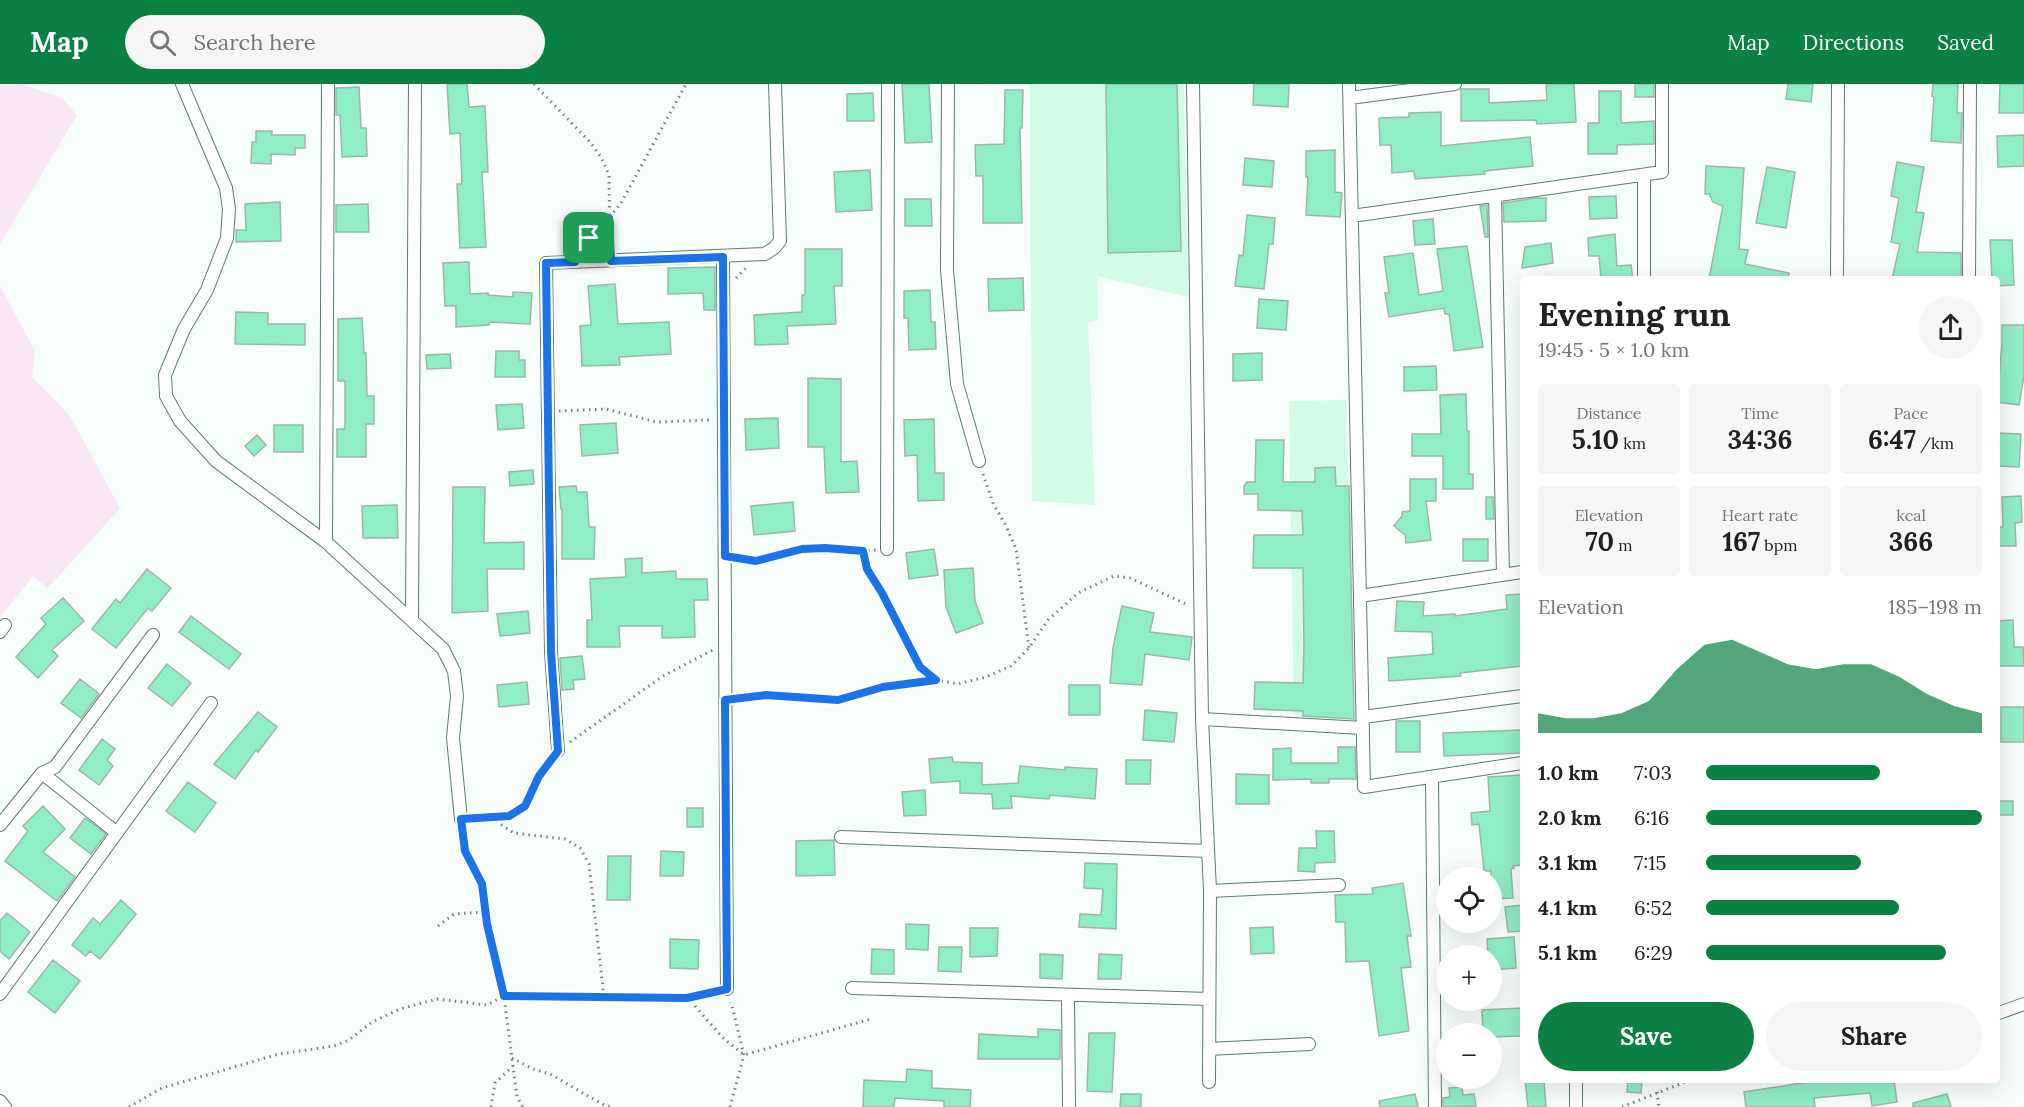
<!DOCTYPE html>
<meta charset="utf-8">
<style>
:root{--surface:#fff;--page:#f6f6f6;--text:#202124;--muted:#757577;--accent:#0b8043}
body{margin:0;font-family:Lora,serif;background:var(--page);color:var(--text);height:100vh;display:flex;flex-direction:column;font-size:22px;white-space:nowrap}
*{box-sizing:border-box;margin:0}
p{font-size:20px;color:var(--muted)}
.icon{flex:none;width:33px;height:33px;fill:none;stroke:currentColor;stroke-width:2;stroke-linecap:round;stroke-linejoin:round}
.map{position:relative;flex:1;overflow:hidden}
.side{position:absolute;left:1520px;top:192px;width:480px;height:807px;display:flex;flex-direction:column;background:var(--surface);border-radius:6px;box-shadow:0 6px 24px #0002}
.side>*{flex:none}
.tools{position:absolute;left:1436px;top:783px;display:grid;gap:12px}
.tools a{display:grid;place-items:center;width:66px;height:66px;border-radius:50%;background:var(--surface);box-shadow:0 6px 24px #0002;font-size:30px}
.pin{position:absolute;display:grid;place-items:center;width:51px;height:51px;color:#fff;margin:-26px;border-radius:12px;box-shadow:0 3px 9px #0006}
.round{display:grid;place-items:center;flex:none;width:63px;height:63px;border-radius:32px;background:var(--page)}
.summary{display:flex;align-items:center;justify-content:space-between;height:102px;padding:0 18px}
h1{font-size:33px;font-weight:700;line-height:45px}
.metrics{display:grid;grid-template-columns:repeat(3,1fr);gap:9px;height:102px;padding:6px 18px}
.metrics div{display:grid;align-content:center;border-radius:6px;background:var(--page);text-align:center}
.metrics b{font-size:26px;font-weight:700}
.metrics small{font-size:16px;font-weight:400}
.metrics p{font-size:16px}
.chart{height:168px;padding:12px 18px}
.chart p{display:flex;justify-content:space-between}
.chart svg{width:100%;height:108px;margin-top:6px;fill:var(--accent);opacity:.7}
.primary-button{display:flex;gap:12px;margin-top:auto;padding:12px 18px}
.primary-button a{flex:1;height:69px;border-radius:36px;background:var(--accent);color:#fff;font-size:24px;font-weight:700;line-height:69px;text-align:center}
.primary-button a+a{background:var(--page);color:var(--text)}
ul{padding:0 18px;list-style:none;font-size:20px}
li{display:grid;grid-template-columns:96px 72px 1fr;align-items:center;height:45px}
li i{height:15px;border-radius:8px;background:var(--accent)}
header{display:flex;align-items:center;gap:36px;box-sizing:border-box;height:84px;padding:0 30px;background:var(--accent);color:#fff}
header strong{font-size:28px}
nav{display:flex;gap:33px;margin-inline-start:auto;font-size:21px}
.search{width:420px;height:54px;background:var(--page);display:flex;align-items:center;gap:15px;box-sizing:border-box;padding:0 21px;border-radius:33px;color:var(--muted);font-size:22px}
.map>svg:first-child{display:block}
.built{fill:#d2fbe8}
.green{fill:#fae7f6}
.building{fill:#90eec7;stroke:#9ab8aa;stroke-width:1.5}
.lines{fill:none;stroke-linecap:round;stroke-linejoin:round}
.street-casing{stroke:#5f7c6f;stroke-width:14}
.path{stroke:#7b837f;stroke-width:3;stroke-dasharray:1.5 4.5;stroke-linecap:butt}
.street{stroke:#fff;stroke-width:12}
.route-casing{stroke:#fff;stroke-width:12}
.route{stroke:#1a73e8;stroke-width:8}
</style>
<header>
<strong>Map</strong>
<div class="search"><svg class="icon" aria-label="search" viewBox="0 0 24 24"><circle cx="10" cy="10" r="6"/><path d="M15 15l6 6"/></svg>Search here</div>
<nav><a>Map</a><a>Directions</a><a>Saved</a></nav>
</header>
<div class="map">
<svg width="2024" height="1023" viewBox="0 0 2024 1023">
<rect width="100%" height="100%" fill="#f7fdfa"/>
<path class="built" d="M1030 0H1184L1188 213 1097 192 1098 236 1088 238 1095 421 1032 417Z
M1346 316 1354 634 1294 631 1289 317Z"/>
<path class="green" d="M0 0H22L62 14 77 31 0 160Z
M0 202 35 267 32 293 70 332 120 424 48 504 33 492 0 533Z"/>
<path class="building" d="M447 0H467L469 23 485 22 488 88H482L486 163 460 164 457 100H462L460 49 450 50Z
M902 0H929L932 58 905 59Z
M1106 0H1177L1181 167 1108 169Z
M1254 0H1289L1288 23 1253 21Z
M1546 0H1574L1576 38 1537 40 1536 36 1461 37V5H1489V19L1547 16Z
M1635 0H1654V13H1635Z
M1788 0H1813L1811 18 1786 15Z
M1933 0H1958L1957 29H1962L1961 59 1931 57 1934 13 1932 12Z
M2000 0H2024V29H1999Z
M359 3 361 44H366L367 72 342 73 340 31H336V4Z
M1005 6H1023L1022 44H1020L1022 139H983V92H976L975 61 1004 60Z
M1599 7H1621V39L1654 37V60L1617 61V70H1588V39H1599Z
M873 9 874 37H847V10Z
M1441 28V62L1530 53 1533 82 1484 87 1485 90 1415 95 1414 87 1392 89 1391 61H1380L1379 34 1409 33V29Z
M256 47H272V51H305V64H295V71L271 70V80L251 79 252 58H256Z
M2024 51V82L1998 83 1997 52Z
M1335 66V108L1342 109 1340 133 1306 131 1308 93H1306V67Z
M1245 74 1274 77 1272 103 1243 101Z
M1897 78 1924 83 1916 128 1924 129 1917 168 1961 169V195H1892L1900 160 1891 158 1899 114 1891 112Z
M1706 82 1744 84 1739 165 1748 166 1745 180 1789 189 1788 195H1709L1723 122 1713 118 1709 110H1705Z
M1767 83 1795 88 1786 144 1756 139Z
M870 86 872 126 836 128 834 88Z
M1616 112 1617 134 1590 135 1589 113Z
M1535 114H1546V137L1504 138 1503 119Z
M905 115H931L932 142H905Z
M280 118 281 157 236 158V146H246L245 120Z
M368 120 369 148H336V121Z
M1487 121 1488 153H1485L1480 122Z
M1247 131 1275 134 1273 160H1269L1264 205 1235 202 1239 171 1243 172Z
M1433 135 1435 160 1415 161 1413 137Z
M1615 150 1617 182 1631 181 1633 195H1601L1599 172H1589L1588 154Z
M1990 156H2012L2014 201 1996 202V195H1992Z
M1551 159 1553 179 1522 184 1525 163Z
M1467 162 1483 263 1454 267 1449 230H1445L1444 224 1389 233 1385 209H1389L1384 173 1413 169 1419 211 1443 207 1437 165Z
M805 165H842V202H834L836 240 787 242 788 260 755 261 754 231 802 228V211H805Z
M469 178 470 210 488 209V211L513 213V208L532 209 530 240 489 238V241L456 243V222H445L443 179Z
M715 183V226H704L703 209 668 210V184Z
M1023 194 1024 226 989 227 988 195Z
M615 200 618 240 669 238 671 270 619 273 620 281 582 282 580 242 591 241 588 202Z
M930 206 931 238H935L936 265 909 266 908 234H904V207Z
M1259 215 1288 217 1286 246 1257 244Z
M236 228 268 229V240H305V261L235 260Z
M362 234 364 269H366L367 312H374V340H366V373H337V345H345V297H338V235Z
M2002 241H2024V292L2019 321 1996 318V294L1999 295 2002 258Z
M496 267H519V276H525V293H495Z
M1262 269V296L1233 297V270Z
M450 270 451 284 427 285 426 271Z
M1436 282 1437 306 1404 307V283Z
M808 294 841 295V378L857 377 859 408 826 409 824 363H808Z
M1466 310 1467 347H1469V390H1473V405H1443V372H1412V350H1441L1440 311Z
M522 320 524 344 498 346 496 321Z
M778 334 779 364 746 366 745 335Z
M934 335 935 389H944V416L918 417 917 371 905 372 904 336Z
M616 339 618 369 582 372 580 341Z
M274 341H303V368H274Z
M1996 349 2021 350 2019 383 1996 382Z
M257 351 266 361 254 372 245 362Z
M1256 356H1284L1283 398H1315V384L1335 383 1336 402H1349L1354 635 1303 632V627L1254 625 1255 598 1303 599 1304 562 1303 484H1253L1254 451H1303L1302 427 1258 426V410H1244V402L1247 398H1255Z
M533 386 534 400 510 402 509 388Z
M1410 395H1436V417H1426L1431 456 1406 459 1405 451 1394 442 1402 432V428L1410 427Z
M576 402 577 408H587L589 443H595L594 475H562V425H561L559 403Z
M453 403H485L484 459 524 458V485H487L488 527 452 529Z
M2021 412 2022 438 2015 439 2016 462H1996V443H2003L2002 413Z
M1486 413H1493L1494 435H1486Z
M793 418 795 447 754 451 751 422Z
M397 421 398 454H363L362 422Z
M1463 455H1488V477H1463Z
M934 465 938 491 909 495 906 469Z
M642 474V489L676 487V495H707L708 516H694L695 553 662 554V542H619L620 563H587V536H592L590 495 626 493 625 475Z
M973 484 975 517 983 539 956 549 946 523 944 486Z
M147 485 171 504 152 527 148 524 116 564 92 545 116 515 120 519Z
M1522 510V582L1460 589 1461 592 1389 597 1388 574 1433 570 1432 548 1395 547 1397 517 1424 518 1423 532 1455 530V532L1507 525 1506 511Z
M63 514 84 537 52 566 58 572 38 594 16 573 46 540 41 534Z
M1122 522 1154 529 1150 548 1192 553 1189 576 1145 570 1142 601 1110 599 1113 564Z
M528 527 530 549 500 552 497 530Z
M191 532 241 570 229 585 179 548Z
M2013 536 2014 563H2023L2024 582H1998L1996 537Z
M582 572 585 595 573 596 574 605 562 606 560 574Z
M167 580 191 599 172 622 148 604Z
M80 595 99 610 81 634 61 619Z
M527 598 529 620 499 623 497 601Z
M1069 601H1100V631H1069Z
M2001 623H2024V658H2001Z
M1145 626 1177 629 1174 658 1143 656Z
M258 628 277 643 258 668 256 666 235 695 214 680Z
M1396 637H1420V668H1396Z
M1522 646V669L1444 672 1443 649Z
M102 655 115 665 107 676 113 682 99 701 79 686Z
M1338 663H1355L1356 695H1329V699H1311V695L1273 696V665L1291 664V679H1338Z
M952 673 953 678 982 679V701L1018 699 1020 682 1065 686V683L1097 685 1095 715 1050 711 1049 715 1011 712 1012 724 993 725 992 710 960 709V697L931 699 929 675Z
M1126 676H1151L1150 700H1126Z
M1236 690 1269 691V720H1236Z
M1522 691V781L1513 782 1514 784 1511 785 1513 814 1491 815V787H1484L1479 740 1472 741 1471 729 1490 727 1488 693Z
M188 698 216 719 195 748 166 727Z
M925 706 926 731 904 732 902 708Z
M1996 717H2013V731H1996Z
M43 722 65 745 43 768 75 793 57 817 5 777 28 747 23 742Z
M687 724H703V743H687Z
M85 734 106 750 91 770 70 754Z
M1316 747H1334L1335 778 1315 779V788L1298 787 1299 764H1317Z
M834 756 835 791 796 792V757Z
M661 767 684 768 683 792H660Z
M608 772H631L630 816H607Z
M1085 779 1117 780 1116 845 1079 843 1080 830 1101 831 1103 805 1084 804Z
M1403 799 1411 852H1407L1411 883 1401 884 1409 947 1379 952 1369 877 1346 878 1345 838H1336L1335 811 1373 810 1372 804Z
M121 816 136 830 100 875 90 867 86 872 72 861 93 834 100 840Z
M1522 821V847L1508 848 1505 823Z
M7 829 30 848 9 875 0 867V837Z
M906 840 929 841 928 866 906 865Z
M1273 843 1274 869 1251 870 1250 844Z
M970 844H998L997 872 970 873Z
M1514 853 1516 884 1491 886V872H1488L1487 855Z
M670 855 699 856 698 885 670 884Z
M939 863H962L961 888 938 887Z
M872 865 894 866V890H871Z
M1040 870 1063 871 1062 895 1040 894Z
M1099 870 1122 871 1121 895H1098Z
M53 876 80 897 55 929 28 908Z
M1522 924V952L1491 953V950H1483L1482 926Z
M1038 945 1060 946V975H978L979 950 1038 953Z
M1089 949H1115L1112 1008 1087 1007Z
M907 985 932 987V1004L971 1006 970 1023H944V1017L895 1014 894 1023H863L864 996 906 998Z
M1525 996H1544L1546 1023H1528Z
M1628 996H1642L1641 1009 1627 1008Z
M1821 996H1894L1897 1018 1872 1022 1870 1009 1814 1014 1815 1023H1746L1744 1008Z
M1462 1003 1463 1011 1474 1010 1476 1022 1443 1023V1014L1450 1013 1449 1004Z
M1121 1010H1141V1023H1120Z
M1415 1010 1418 1023H1380L1379 1017Z
M1947 1010 1951 1023H1913V1019Z"/>
<g class="lines">
<defs>
<path id="street" d="M182 0 226 104 229 125 227 154 207 206 184 245 165 291 166 312 180 337 216 377 326 458 443 565 454 587 457 612 453 654 461 735
M948 0 947 186 957 300 979 377
M1193 0 1202 635 1210 807 1209 998
M1349 0 1364 703 1522 679
M1350 14 1455 0
M1644 91V195
M1495 112 1503 491
M1352 132 1662 88V0
M723 173 727 905
M1837 195 1838 0
M1969 195 1970 0
M326 458 328 0
M887 465 888 0
M1360 512 1522 488
M412 536 415 0
M0 548 5 541
M1363 633 1522 612
M1202 635 1363 644
M558 667 551 568 546 179 765 170 774 164 780 157 775 0
M42 689 117 749
M1432 693 1435 1023
M0 741 42 689 55 683 153 551
M841 753 1208 767
M1210 807 1339 801
M852 904 1209 915
M0 910 211 619
M1068 912 1069 1023
M1996 930 2024 920
M1209 965 1309 960
M0 1017 5 1023
M1576 1023V996"/>
</defs>
<use href="#street" class="street-casing"/>
<path class="path" d="M534 0 590 58 601 73 609 91 610 165
M583 165C593 148 609 135 621 119L686 0
M736 194 746 184
M559 327 606 325 657 338 710 336
M983 390 993 419 1006 442 1016 465 1029 564
M863 467 867 485 882 509 920 583 936 596 958 600 986 593 1011 582 1029 564 1048 536 1078 509 1114 492 1130 494 1188 521
M738 474 756 477 802 465 825 464 863 467 876 466
M737 615 766 611 838 616 883 603 936 596
M570 658 663 592 713 566
M473 734 509 732 525 722 539 692 550 677
M491 734 514 749 565 755 580 764 589 780 604 913
M463 748 465 767 482 800 487 840 504 912 517 1013 523 1023
M438 842 454 830 485 828
M687 913 724 955 744 971 871 935
M512 974 533 985 550 990 604 1021 612 1023
M1657 1008 1659 1023
M129 1023 162 1004 279 970 334 962 349 956 372 938 400 925 437 915 487 921 504 912 687 913 714 908
M491 1023 495 999 513 982
M730 1023 744 971 731 918
M1622 1023 1690 996"/>
<use href="#street" class="street"/>
</g>
<g class="lines">
<defs>
<path id="route" d="M609 134 611 177 723 173 725 472 756 477 802 465 825 464 863 467 867 485 882 509 920 583 936 596 883 603 838 616 766 611 725 616 727 905 687 914 504 912 487 840 482 800 465 767 461 735 509 732 525 722 539 692 558 667 551 568 546 179 575 178 589 154Z"/>
</defs>
<use href="#route" class="route-casing"/>
<use href="#route" class="route"/>
</g>
</svg>
<div class="tools">
<a><svg class="icon" aria-label="locate" viewBox="0 0 24 24"><circle cx="12" cy="12" r="6"/><path d="M12 2v4M12 18v4M2 12h4M18 12h4"/></svg></a>
<a>+</a>
<a>−</a>
</div>
<div class="pin" style="left:589px;top:154px;background:#1e9e55"><svg class="icon" aria-label="arrive" viewBox="0 0 24 24"><path d="M6 21V4h12l-3 4 3 4H6"/></svg></div>
<section class="side">
<div class="summary"><div><h1>Evening run</h1><p>19:45 · 5 × 1.0 km</p></div><a class="round"><svg class="icon" aria-label="share" viewBox="0 0 24 24"><path d="M12 15V3M7 8l5-5 5 5M5 13v7h14v-7"/></svg></a></div>
<div class="metrics">
<div><p>Distance</p><b>5.10<small> km</small></b></div>
<div><p>Time</p><b>34:36</b></div>
<div><p>Pace</p><b>6:47<small> /km</small></b></div>
</div>
<div class="metrics">
<div><p>Elevation</p><b>70<small> m</small></b></div>
<div><p>Heart rate</p><b>167<small> bpm</small></b></div>
<div><p>kcal</p><b>366</b></div>
</div>
<div class="chart"><p><span>Elevation</span>185–198 m</p>
<svg viewBox="0 0 160 44" preserveAspectRatio="none"><path d="M0 44V36L10 38L20 38L30 36L40 31L50 18L60 8L70 6L80 11L90 16L100 18L110 16L120 16L130 21L140 28L150 33L160 36V44z"/></svg>
</div>
<ul>
<li><b>1.0 km</b>7:03<i style="width:63%"></i></li>
<li><b>2.0 km</b>6:16<i style="width:100%"></i></li>
<li><b>3.1 km</b>7:15<i style="width:56%"></i></li>
<li><b>4.1 km</b>6:52<i style="width:70%"></i></li>
<li><b>5.1 km</b>6:29<i style="width:87%"></i></li>
</ul>
<div class="primary-button"><a>Save</a><a>Share</a></div>
</section>
</div>
